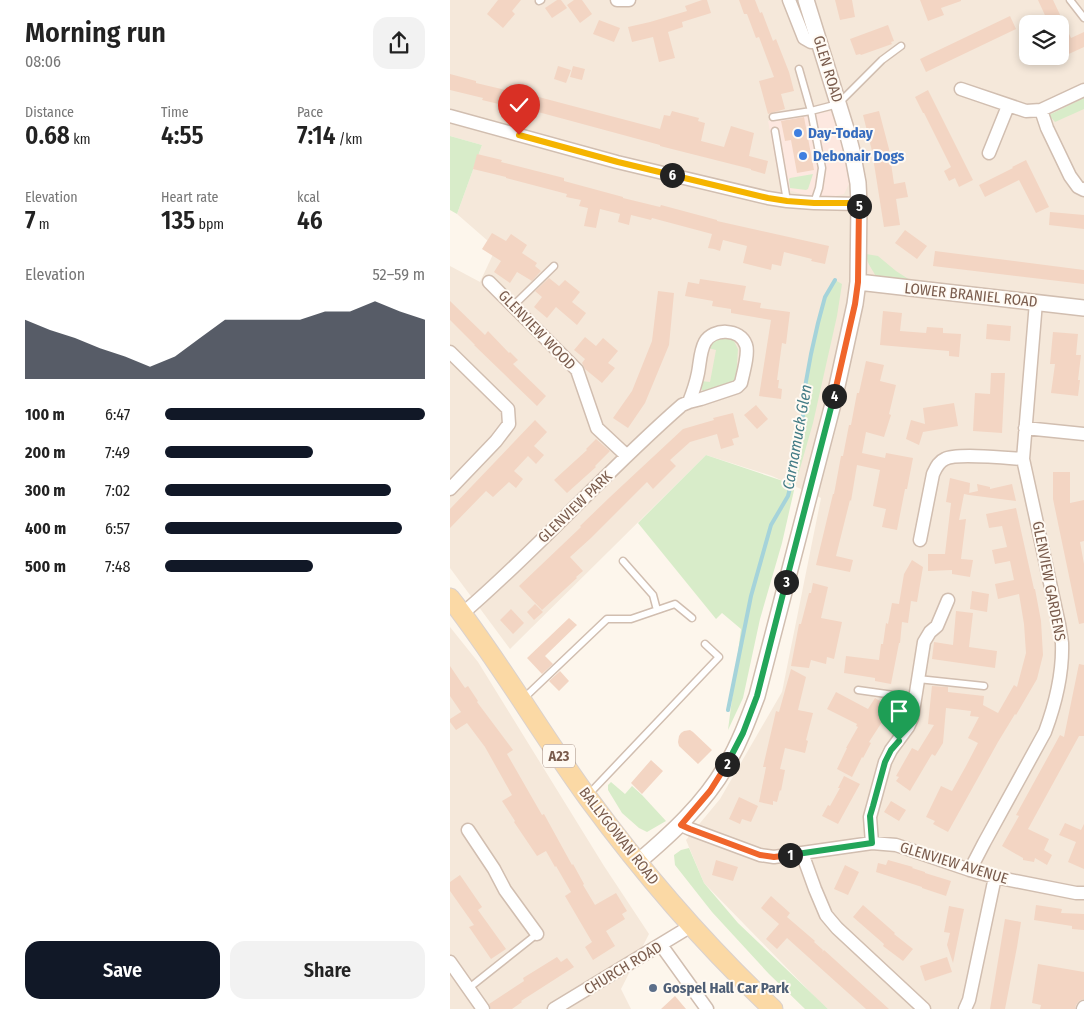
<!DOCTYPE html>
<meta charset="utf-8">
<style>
:root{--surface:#fff;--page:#f2f2f2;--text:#222;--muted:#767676;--accent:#111827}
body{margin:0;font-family:"Fira Sans Condensed",sans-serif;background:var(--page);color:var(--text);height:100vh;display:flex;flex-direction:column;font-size:19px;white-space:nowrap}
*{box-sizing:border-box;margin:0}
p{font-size:16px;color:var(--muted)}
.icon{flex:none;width:28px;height:28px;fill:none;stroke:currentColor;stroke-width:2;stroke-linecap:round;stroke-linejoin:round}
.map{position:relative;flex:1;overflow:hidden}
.drawer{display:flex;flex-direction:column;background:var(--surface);width:450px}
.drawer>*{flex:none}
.controls{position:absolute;left:569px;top:15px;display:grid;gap:10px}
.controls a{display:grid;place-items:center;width:50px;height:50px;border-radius:10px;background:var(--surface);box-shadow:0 2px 8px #0003;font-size:25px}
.pin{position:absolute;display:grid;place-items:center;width:42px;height:42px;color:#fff;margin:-51px -21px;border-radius:50% 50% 50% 0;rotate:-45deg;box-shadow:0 0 5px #0007}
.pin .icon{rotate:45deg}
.km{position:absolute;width:25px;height:25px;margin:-12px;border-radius:50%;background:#222;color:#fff;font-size:14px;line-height:25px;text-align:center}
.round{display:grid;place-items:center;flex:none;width:52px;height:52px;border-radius:15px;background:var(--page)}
.headline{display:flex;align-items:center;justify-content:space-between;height:85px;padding:0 25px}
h1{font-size:28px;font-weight:600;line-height:38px}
.figures{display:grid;grid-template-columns:repeat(3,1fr);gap:8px;height:85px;padding:5px 25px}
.figures div{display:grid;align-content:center}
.figures b{font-size:25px;font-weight:600}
.figures small{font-size:14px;font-weight:400}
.figures p{font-size:14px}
.chart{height:140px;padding:10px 25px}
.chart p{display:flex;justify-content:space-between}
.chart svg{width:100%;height:90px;margin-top:5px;fill:var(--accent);opacity:.7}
.primary-button{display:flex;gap:10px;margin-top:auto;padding:10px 25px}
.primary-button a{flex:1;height:58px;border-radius:15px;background:var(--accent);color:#fff;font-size:20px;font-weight:600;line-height:58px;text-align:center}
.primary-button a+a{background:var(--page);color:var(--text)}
ul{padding:0 25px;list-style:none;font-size:16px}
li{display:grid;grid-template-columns:80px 60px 1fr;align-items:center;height:38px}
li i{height:12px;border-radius:6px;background:var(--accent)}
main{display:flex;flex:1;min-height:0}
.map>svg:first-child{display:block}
.residential{fill:#f5e8da;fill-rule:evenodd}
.commercial{fill:#fde8e0}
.green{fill:#d8ecc9}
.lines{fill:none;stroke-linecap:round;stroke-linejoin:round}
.stream{stroke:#a5d3da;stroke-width:4}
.building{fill:#f3d5c3}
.service-casing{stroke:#d1beb0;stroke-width:9}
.minor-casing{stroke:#d1beb0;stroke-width:15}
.tertiary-casing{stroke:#d1beb0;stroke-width:18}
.primary-casing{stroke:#dad1cd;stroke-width:21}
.service{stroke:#fff;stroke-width:6}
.minor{stroke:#fff;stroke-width:12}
.tertiary{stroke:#fff;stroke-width:15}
.primary{stroke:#fbd9a5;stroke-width:19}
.split-1-casing{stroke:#fff;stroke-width:10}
.split-2-casing{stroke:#fff;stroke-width:10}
.split-3-casing{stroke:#fff;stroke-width:10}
.split-4-casing{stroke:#fff;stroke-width:10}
.split-5-casing{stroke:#fff;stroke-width:10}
.split-6-casing{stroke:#fff;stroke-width:10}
.split-7-casing{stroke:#fff;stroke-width:10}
.split-1{stroke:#22a559;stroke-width:6}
.split-2{stroke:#f0652b;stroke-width:6}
.split-3{stroke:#22a559;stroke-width:6}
.split-4{stroke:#22a559;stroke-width:6}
.split-5{stroke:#f0652b;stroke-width:6}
.split-6{stroke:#f5b400;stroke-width:6}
.split-7{stroke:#f5b400;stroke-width:6}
.shop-dot{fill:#3f7fe0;stroke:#fffaf3;stroke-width:2}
.service-dot{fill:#5c6f8a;stroke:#fffaf3;stroke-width:2}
.labels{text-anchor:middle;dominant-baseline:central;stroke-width:4;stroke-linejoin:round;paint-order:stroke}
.shield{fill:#fffaf3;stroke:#a28b7f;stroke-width:1}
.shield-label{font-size:14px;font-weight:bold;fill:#7a5c4d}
.street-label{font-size:15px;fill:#7a5c4d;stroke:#fffaf3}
.shop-label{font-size:15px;font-weight:bold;fill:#366cbe;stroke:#fffaf3;text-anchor:start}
.service-label{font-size:15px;font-weight:bold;fill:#4e5e75;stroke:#fffaf3;text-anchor:start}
.water-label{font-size:16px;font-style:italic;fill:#437c86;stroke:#fffaf3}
</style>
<main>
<section class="drawer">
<div class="headline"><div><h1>Morning run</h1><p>08:06</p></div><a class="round"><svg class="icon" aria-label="share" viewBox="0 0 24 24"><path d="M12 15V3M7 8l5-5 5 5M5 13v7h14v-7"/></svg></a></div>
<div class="figures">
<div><p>Distance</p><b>0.68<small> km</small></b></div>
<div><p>Time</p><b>4:55</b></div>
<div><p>Pace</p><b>7:14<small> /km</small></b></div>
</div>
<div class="figures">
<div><p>Elevation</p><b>7<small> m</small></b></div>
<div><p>Heart rate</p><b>135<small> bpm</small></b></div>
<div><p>kcal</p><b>46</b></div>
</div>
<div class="chart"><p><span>Elevation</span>52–59 m</p>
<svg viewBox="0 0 160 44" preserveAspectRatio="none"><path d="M0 44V15L10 20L20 24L30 29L40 33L50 38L60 33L70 24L80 15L90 15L100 15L110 15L120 11L130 11L140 6L150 11L160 15V44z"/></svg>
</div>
<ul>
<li><b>100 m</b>6:47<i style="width:100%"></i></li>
<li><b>200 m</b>7:49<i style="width:57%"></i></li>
<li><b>300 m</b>7:02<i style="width:87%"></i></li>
<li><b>400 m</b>6:57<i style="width:91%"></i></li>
<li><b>500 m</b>7:48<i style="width:57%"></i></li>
</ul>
<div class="primary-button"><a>Save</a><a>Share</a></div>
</section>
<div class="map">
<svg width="634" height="1009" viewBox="0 0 634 1009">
<rect width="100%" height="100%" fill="#fdf6ec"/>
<path class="residential" d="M0 0H634V1009H378L369 1001 254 883 236 840 270 799 332 692 371 498 322 476 256 455 60 649 0 568V266L30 282 46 248 7 214 32 145 0 136ZM578 24H610V56H578Z
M0 627 28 662 154 866 199 934 171 989 181 1009H0Z"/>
<path class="commercial" d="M383 111 394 152 399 184 394 194 382 197 354 195 330 187 318 121Z"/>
<path class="green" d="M634 98V109L605 122 599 115Z
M0 136 32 145 7 214 0 210Z
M363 174 358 189 356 190 340 188 339 179 340 178Z
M416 254 428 256 446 271 460 280 462 282 426 278C425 273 423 272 421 268 418 264 417 259 416 254Z
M385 280 392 284 387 316 363 423 345 486 332 543 310 619 293 698 278 730 291 629 272 613 266 619 188 523 256 455 339 483 344 472 352 429 354 389 361 354 375 299Z
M278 337 283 339 288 349 286 380 255 392 252 390 251 381 260 382 266 350 258 348 263 340Z
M161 782 175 794 182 786 192 795 216 821 197 832 189 828 172 813 158 790V785Z
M239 848 254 883 288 923 378 1009H355L319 974 262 912 225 865 224 855 231 850Z"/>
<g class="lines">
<path class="stream" d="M278 710 301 596 321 525 338 496 344 472 352 429 355 387 361 354 368 323 375 297 385 280"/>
</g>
<path class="building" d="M48 0H71L62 11 65 14 53 28 37 14Z
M107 0H111L117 8 102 18 95 8Z
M124 0H132L142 14 130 23 117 5Z
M252 0H257L261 13 232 22 233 27 218 32 225 58 209 62 203 37 182 42 178 27 200 22 237 11 235 6Z
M289 0H305L310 13 312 12 323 41 326 39 339 72 344 91 331 94 335 109 318 114 309 81 324 77 309 37 306 38 297 14H294Z
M385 0H402L405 17 390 20Z
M470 0H511V1L491 8 494 15 478 21Z
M588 0H603L621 38 634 32V47L610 58V24H599Z
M560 16 566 29 476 72 470 59Z
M149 20 170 28 164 42 143 34Z
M438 25 444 41 441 42 442 44 411 55 410 54 406 55 400 39Z
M108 66 121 70 116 83 104 79Z
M123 66 135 69 132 80 120 77Z
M0 74 26 81V83L68 93V92L81 95 210 129 214 115 220 116 222 111 249 118 248 121 255 123 251 141 274 147 281 126 304 133 299 156 318 161 315 174 301 170V169L210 146V145L151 129 77 109 58 104 57 106 32 100 33 98 0 90Z
M478 90 523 180 509 187 505 178 499 181 494 171 501 167 474 113H473L465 97Z
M429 111 439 149 444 184 455 182 458 197 446 199 450 225 434 227 422 151 413 115Z
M354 117 364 170 347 173 341 140 335 141 331 121Z
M27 154 52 160 51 162 114 178V181L173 197V198L210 207 211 205 267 220V221L379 246 375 264 361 261 362 259 334 252 331 266 322 264 321 270 293 263 297 246 273 240 270 251 264 249 258 248 262 234 202 218 201 220 181 215 179 225 168 222 170 214 150 209 146 228 134 226 138 208 129 206 131 200 116 197 117 194 56 178V177L23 169Z
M576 160 599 207 586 213 569 180 535 197 529 185 563 168 562 167Z
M600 212 634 215V229L599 225Z
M455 230 477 246 467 259 445 243Z
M42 233 56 241 61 234 77 245 72 253 87 263 85 266 91 271 82 281 67 272 60 283 44 272 51 261 32 249Z
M485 251 634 270V284L483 266Z
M99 278 109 286 115 280 130 292 122 302 136 313 127 325 106 307 97 318 84 307 92 297 85 291Z
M250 279 296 286 293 300 311 303 310 308 340 312 336 344 332 343 327 380H329L328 388 332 389 331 399 309 396 321 320 281 313V309L262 306 263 301 235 296 238 282 249 284Z
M208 291 224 293 219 345 195 403 178 428 163 418 182 391 202 341Z
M0 301 35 335 38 331 59 353 60 352 68 360 63 364 96 396 87 406 24 345H25L0 320Z
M433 311 452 313 450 331 476 333 477 327 493 328V333L511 334 509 357 499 356V351L430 345Z
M537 324 561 326 560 341 536 339Z
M603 332 628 334 626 355H631L628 380H630L628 396 601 393 605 364H600Z
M135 337 146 346 153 338 168 351 158 363 165 368 152 383 135 369 132 363 135 359 124 350Z
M416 361 434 365 430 381 446 385 439 414 441 415 434 437 416 432 412 453 435 458 436 453 463 458 457 489H455L447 530 432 527 436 509 423 506 430 470 407 465 401 501 400 500 386 556 403 560 400 572 366 565 383 494H384L391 456H393L399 425H401L407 393H409Z
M541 373H555L552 433 523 431 525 393 540 394Z
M504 403 508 426 473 432 469 445 456 439 461 420 475 424 473 408Z
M306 405 318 419 307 429 294 415Z
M283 413 289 437 282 439 284 445 271 449 267 434 240 442 220 460 226 466 203 489 197 482 141 538 120 557 133 571 126 577 127 578 92 610 69 586 131 527 130 526 160 497 233 429 264 420 263 418Z
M85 420 97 432 84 446 94 455 86 464 78 456 64 471 73 479 66 488 59 482 43 497 36 491 0 528V509Z
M146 439 160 451 145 466 146 467 117 493 104 480 137 450 136 449Z
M603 472H620V503L634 500V541L630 542 634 564V623L629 624 603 499Z
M500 478 520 483 519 495 514 494 509 520 516 519 511 559 523 560 520 577 502 574V570L478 571V554H495L501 503 496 502Z
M527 484 540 487V489L562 484 566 501 519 495V493L528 491Z
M566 508 584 589H585L591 621 593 655 587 679 566 715 565 714 548 742 498 832 483 824 485 821 476 817 491 786 502 791 516 766 528 743 518 738 529 717 520 716 521 711 496 708 493 743 485 756 482 754 460 791 446 781 449 777 446 776 462 748 468 751 484 725 478 724 482 686 498 687V692L534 696 533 705 548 713 564 685 567 687 576 653 574 624 569 594 548 599 545 584 564 580 560 561 545 564 542 550 557 547 552 526 539 528 536 514Z
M462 560 473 567 467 602 461 601 458 623 452 622 450 643H449L441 684 425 681V678L394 673 396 656 429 660 431 644H433L436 623 438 624 442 603 449 604 454 574Z
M363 583 378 587 371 618 392 622 384 659 377 657 376 664 361 660 359 668 341 666 349 624H351L359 593H361Z
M522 591 539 594 537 612 520 609Z
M85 604 93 612 84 620 77 612Z
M61 609 74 623 63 634 50 620Z
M506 611 523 613 519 647 547 651 545 668 482 659 484 642 503 645Z
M119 618 127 625 95 656 103 664 92 674 77 658Z
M629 664 634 665V736H629L578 829 599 839 594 850 602 855 597 865 585 858 584 862 573 860V858L552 846 569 816 566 815 604 746 610 735 614 737Z
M0 666 15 688 18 686 28 701 27 702 63 750 57 754 92 815 94 814 122 865 123 864 134 884 133 885 145 905 166 893 177 911 172 914 175 919 156 931 165 946 143 960 135 947 142 942 115 896 121 892 106 866 105 867 96 851 87 856 64 822 65 821 52 801 62 795 35 747 17 723 6 730 0 722V719L11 712 0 696Z
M341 669 356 677 348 710 363 713 356 740 358 741 355 753 335 748 330 769 335 770 331 791 330 790 327 802 323 801V805L309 802 316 767H313L326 711 329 712Z
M110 671 119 681 109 691 99 681Z
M386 692 418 709 425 698 440 707 437 711 440 713 433 723 432 722 419 742 421 743 413 758 412 757 402 777 387 769 397 748H396L408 727 406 726 407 724 377 709Z
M240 730 243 732 262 750 248 764 229 746 228 742 229 736 231 733 234 731Z
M201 760 213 771 192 794 181 783Z
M394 776 410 784 388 824 372 816 378 805 380 806 390 788H388Z
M289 797 308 806 301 822 292 819 290 824 279 819Z
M441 801 456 810 449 821 434 812Z
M615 823 631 830 634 824V869L618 862 626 842 609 835Z
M266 860 288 867 283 881 262 875Z
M438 860 463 867 462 868 475 872V873L501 881 496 896 472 888V887L426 872 428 863 436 865Z
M395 865 409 872 398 895 384 889Z
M10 875 32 907 28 910 56 949 41 959 19 927 24 925 0 891V882Z
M321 896 340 913 337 917 365 941 364 942 373 950 372 952 374 950 439 1009H416L337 938 327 949 316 939 329 924 311 908Z
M413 905 445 933 444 934 463 949 453 961 433 946 434 944 403 917Z
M586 905 612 909 611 913 634 914V930L622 929V926L584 920Z
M499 906 514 909 503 963 497 945 500 933 494 932Z
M555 919 571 922 567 947 555 1009H540Z
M107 957 111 962 117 958 124 967 71 1001 72 1002 62 1009H41L39 1004 74 981 73 978Z
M497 957 502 972 475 981 470 966Z
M588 964 634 972V999L629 1001 626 1005 625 1009H590L591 1005 582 1003Z
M225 996 236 1009H211Z"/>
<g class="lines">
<defs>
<path id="service" d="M620 0 634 18
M89 1 91 0
M323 117 361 111 349 69
M325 131 337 201
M364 203 369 188 372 168 361 111 388 104 432 60 451 46
M63 306 104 266
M173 561 203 595 207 610
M468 679 534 686
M408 690 465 698
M73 699 157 619H181L225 604 242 618
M138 795 269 657 255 644
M19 988 87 934"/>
<path id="minor" d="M167 0H179
M339 0 354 38 361 42H370
M511 89 576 111 591 110 634 90
M591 110 597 128 620 176 628 187 634 190
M0 116 167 162 318 198 337 201 364 203 409 204
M539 153 558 106
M39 282 127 370 147 428 177 456
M0 352 58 409 59 424 46 441 0 489
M575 428 634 434
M470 540 483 474C486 468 488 462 495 459 506 453 558 458 573 459
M12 614C89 548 156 471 232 405L239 402 251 399 287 387 291 383C293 374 299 353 296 345 290 328 263 328 255 342 250 351 250 363 248 373 246 383 243 392 239 402
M231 825 240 829 310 855 324 857 422 843 446 845 520 870 545 877 626 893H634
M18 830 44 869 55 890 87 934
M422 843 420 817 435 762 441 750 458 727 462 718 474 642 480 632 487 626 498 600
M352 853 365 889 376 915 387 928 474 1009
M520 870 534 843 595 732C605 705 613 672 612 643 611 637 610 630 609 624L573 459 586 302
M211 945 257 1009
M0 962 33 1009
M104 1009 241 926
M515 1009 519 1000 545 877
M633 1009 634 1007"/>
<path id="tertiary" d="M408 282 634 308
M188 862C221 834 254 804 276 766 289 744 298 720 307 696L384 400 405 304 408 282 409 204 408 183 402 151 397 132 356 0"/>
<path id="primary" d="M0 598C50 662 90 732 138 798 193 873 255 945 323 1009"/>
</defs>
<use href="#service" class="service-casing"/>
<use href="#minor" class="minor-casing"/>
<use href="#tertiary" class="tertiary-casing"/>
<use href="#primary" class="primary-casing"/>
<use href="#service" class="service"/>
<use href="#minor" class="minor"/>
<use href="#tertiary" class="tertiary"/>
<use href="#primary" class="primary"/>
</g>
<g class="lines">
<defs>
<path id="split-1" d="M340 855 422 843 420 816 423 806 435 762 441 750 449 741"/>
<path id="split-2" d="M277 764 260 791 231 825 240 829 310 855 324 857 340 855"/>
<path id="split-3" d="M277 764 293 733 307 696 336 582"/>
<path id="split-4" d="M336 582 384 396"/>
<path id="split-5" d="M384 396 405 304 408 282 409 206"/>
<path id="split-6" d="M222 175 318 198 337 201 364 203H403L409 204V206"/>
<path id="split-7" d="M69 135 168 162 222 175"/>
</defs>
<use href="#split-1" class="split-1-casing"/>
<use href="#split-2" class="split-2-casing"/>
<use href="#split-3" class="split-3-casing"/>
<use href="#split-4" class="split-4-casing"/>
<use href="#split-5" class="split-5-casing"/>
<use href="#split-6" class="split-6-casing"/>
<use href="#split-7" class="split-7-casing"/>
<use href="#split-1" class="split-1"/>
<use href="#split-2" class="split-2"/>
<use href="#split-3" class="split-3"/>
<use href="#split-4" class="split-4"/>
<use href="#split-5" class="split-5"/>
<use href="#split-6" class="split-6"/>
<use href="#split-7" class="split-7"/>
</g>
<g class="shop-dot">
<circle cx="348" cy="133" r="5"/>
<circle cx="353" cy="156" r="5"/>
</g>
<circle class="service-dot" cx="203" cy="988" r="5"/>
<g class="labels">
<rect class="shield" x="93" y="744.5" width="32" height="23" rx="4"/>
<g class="shield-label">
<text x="109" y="756">A23</text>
</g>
<g class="street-label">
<text transform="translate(378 69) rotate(73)">GLEN ROAD</text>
<text transform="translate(521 295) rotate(6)">LOWER BRANIEL ROAD</text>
<text transform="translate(87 330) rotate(46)">GLENVIEW WOOD</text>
<text transform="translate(125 507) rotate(-44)">GLENVIEW PARK</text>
<text transform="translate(599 581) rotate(79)">GLENVIEW GARDENS</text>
<text transform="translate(169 836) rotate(52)">BALLYGOWAN ROAD</text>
<text transform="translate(504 863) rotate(17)">GLENVIEW AVENUE</text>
<text transform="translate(173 968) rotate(-31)">CHURCH ROAD</text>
</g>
<g class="shop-label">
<text x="358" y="133">Day-Today</text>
<text x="363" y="156">Debonair Dogs</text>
</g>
<g class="service-label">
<text x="213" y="988">Gospel Hall Car Park</text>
</g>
<g class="water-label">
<text transform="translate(347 437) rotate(-80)">Carnamuck Glen</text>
</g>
</g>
</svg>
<div class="controls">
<a><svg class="icon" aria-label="layers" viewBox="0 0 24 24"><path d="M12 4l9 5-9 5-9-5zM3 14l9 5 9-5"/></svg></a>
</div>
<div class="pin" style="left:449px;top:741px;background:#1e9e55"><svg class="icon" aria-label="arrive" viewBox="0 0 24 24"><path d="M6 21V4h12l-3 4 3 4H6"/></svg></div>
<div class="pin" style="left:69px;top:135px;background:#d93025"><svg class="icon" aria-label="check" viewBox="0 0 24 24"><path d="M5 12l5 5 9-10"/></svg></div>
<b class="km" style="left:340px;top:855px">1</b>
<b class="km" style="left:277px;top:764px">2</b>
<b class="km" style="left:336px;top:582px">3</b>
<b class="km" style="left:384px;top:396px">4</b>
<b class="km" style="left:409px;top:206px">5</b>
<b class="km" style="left:222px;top:175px">6</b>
</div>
</main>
